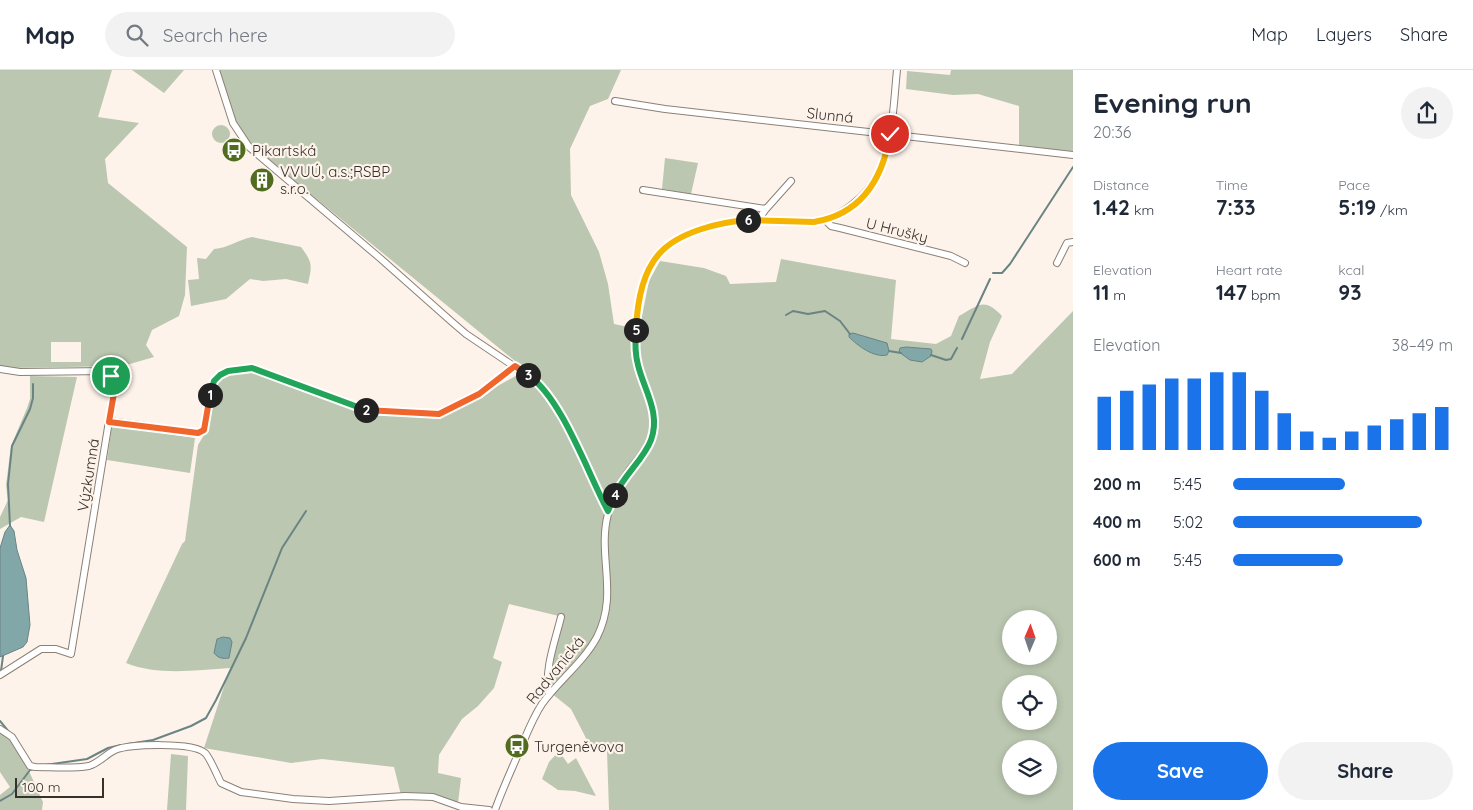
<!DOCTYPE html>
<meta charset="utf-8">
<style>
:root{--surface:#fff;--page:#f2f2f3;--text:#1f2937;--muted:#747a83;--line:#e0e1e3;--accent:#1a73e8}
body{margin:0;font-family:Quicksand,sans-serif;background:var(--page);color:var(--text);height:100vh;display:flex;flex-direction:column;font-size:19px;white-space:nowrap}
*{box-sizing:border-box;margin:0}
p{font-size:16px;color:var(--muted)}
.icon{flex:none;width:28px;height:28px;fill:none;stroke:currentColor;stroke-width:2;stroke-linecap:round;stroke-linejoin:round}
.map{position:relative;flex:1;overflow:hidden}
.panel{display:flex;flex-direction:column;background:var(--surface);width:400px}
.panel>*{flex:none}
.needle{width:32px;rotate:2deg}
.buttons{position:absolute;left:1002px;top:540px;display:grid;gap:10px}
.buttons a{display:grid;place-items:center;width:55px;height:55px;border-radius:50%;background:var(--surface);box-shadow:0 2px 8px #0003;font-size:25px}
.scale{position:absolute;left:15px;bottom:12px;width:89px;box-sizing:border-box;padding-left:5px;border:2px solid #36312d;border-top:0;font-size:14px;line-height:18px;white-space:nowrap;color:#36312d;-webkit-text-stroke:4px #fef3ea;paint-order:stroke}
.pin{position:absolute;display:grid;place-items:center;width:42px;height:42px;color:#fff;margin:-21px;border:2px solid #fff;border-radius:50%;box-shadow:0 1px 5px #0007}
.km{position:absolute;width:25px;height:25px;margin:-12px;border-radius:50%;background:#222;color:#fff;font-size:14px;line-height:25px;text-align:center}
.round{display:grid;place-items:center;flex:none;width:52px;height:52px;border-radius:26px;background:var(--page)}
.headline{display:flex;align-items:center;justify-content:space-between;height:85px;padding:0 20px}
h1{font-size:28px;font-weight:700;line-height:38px}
.stats{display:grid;grid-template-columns:repeat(3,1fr);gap:8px;height:85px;padding:5px 20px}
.stats div{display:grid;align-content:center}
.stats b{font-size:21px;font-weight:700}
.stats small{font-size:14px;font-weight:400}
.stats p{font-size:14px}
.chart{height:140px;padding:10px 20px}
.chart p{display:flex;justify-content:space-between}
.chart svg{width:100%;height:90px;margin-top:5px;stroke:var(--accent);stroke-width:6}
.button{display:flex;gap:10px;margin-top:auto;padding:10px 20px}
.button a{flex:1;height:58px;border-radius:30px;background:var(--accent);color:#fff;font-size:20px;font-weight:700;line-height:58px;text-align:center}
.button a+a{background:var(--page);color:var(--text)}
ul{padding:0 20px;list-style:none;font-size:16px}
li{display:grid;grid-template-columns:80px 60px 1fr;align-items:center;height:38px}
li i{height:12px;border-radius:6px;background:var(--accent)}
header{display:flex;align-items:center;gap:30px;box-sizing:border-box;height:70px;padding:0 25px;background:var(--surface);border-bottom:1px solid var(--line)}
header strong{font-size:24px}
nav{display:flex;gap:28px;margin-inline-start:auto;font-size:18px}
.search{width:350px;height:45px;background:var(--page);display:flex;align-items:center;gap:12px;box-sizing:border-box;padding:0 18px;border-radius:28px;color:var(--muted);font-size:19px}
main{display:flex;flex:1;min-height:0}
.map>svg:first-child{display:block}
.green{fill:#bbc7b0;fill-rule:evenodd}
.water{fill:#81a7a9;stroke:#6a8484}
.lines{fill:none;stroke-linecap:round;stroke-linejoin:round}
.stream{stroke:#6a8484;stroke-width:2}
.minor-casing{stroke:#8c8076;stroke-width:8}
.minor{stroke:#fff;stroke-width:6}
.split-1-casing{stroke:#fff;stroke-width:10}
.split-2-casing{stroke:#fff;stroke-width:10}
.split-3-casing{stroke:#fff;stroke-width:10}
.split-4-casing{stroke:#fff;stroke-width:10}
.split-5-casing{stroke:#fff;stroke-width:10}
.split-6-casing{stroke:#fff;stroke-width:10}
.split-7-casing{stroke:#fff;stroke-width:10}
.split-1{stroke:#f0652b;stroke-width:6}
.split-2{stroke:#22a559;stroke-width:6}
.split-3{stroke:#f0652b;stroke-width:6}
.split-4{stroke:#22a559;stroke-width:6}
.split-5{stroke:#22a559;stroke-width:6}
.split-6{stroke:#f5b400;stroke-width:6}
.split-7{stroke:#f5b400;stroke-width:6}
.labels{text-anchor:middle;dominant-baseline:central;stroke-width:4.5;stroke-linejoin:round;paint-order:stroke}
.street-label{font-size:15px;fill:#36312d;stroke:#fef3ea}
.poi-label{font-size:15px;fill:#36312d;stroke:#fef3ea;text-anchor:start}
</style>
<header>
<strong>Map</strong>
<div class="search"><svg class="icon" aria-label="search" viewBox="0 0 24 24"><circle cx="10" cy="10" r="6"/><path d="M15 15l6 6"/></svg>Search here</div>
<nav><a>Map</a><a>Layers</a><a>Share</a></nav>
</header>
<main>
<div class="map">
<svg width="1073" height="740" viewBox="0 0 1073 740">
<rect width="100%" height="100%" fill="#fef3ea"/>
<path class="green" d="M0 0H112L98 47 139 53 105 89 108 113 187 177 185 225 179 246 152 260 146 275 154 287 123 296 9 298 0 297ZM81 272V292H51V272Z
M132 0H184L164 23Z
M218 0H621L608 29 590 36 570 79 571 125 599 182 608 214 614 254 633 258 640 256 649 211 660 191 704 198 726 206 730 214 776 212 781 189 896 210 891 269 936 274 951 266 959 246C979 235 984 227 1002 246L990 272 980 309 1012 304 1073 241V740H609L607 681 589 674 571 639 546 619 563 547 509 534 493 588 502 592 494 618 478 636 462 649 439 685 438 703 461 708 458 733 401 725 394 697 322 689 291 693 204 678 230 598C196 600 158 606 126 593L182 474 185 471 198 375 207 360 215 317 219 309 229 304 251 301 364 342 439 349 526 300 254 78 240 61 233 47ZM1011 549H1049V586H1011ZM1011 614H1049V651H1011ZM1011 679H1049V716H1011Z
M951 0H1073V82L1019 75V36L978 24 953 25 906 19 907 1 950 5Z
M212 64a9 9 0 1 1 18 0a9 9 0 1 1-18 0Z
M665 88 698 93 691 124 662 119Z
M252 167 301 177C313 193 312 195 308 214L286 209 263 211 250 209 226 229 191 236 188 210 199 209 197 188 206 189 214 179C228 178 238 170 252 167Z
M30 306 77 307 44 452 21 447 0 459V447L8 430 6 415 11 376 27 338 30 329Z
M112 356 195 368 190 403 107 390Z
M0 662C20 673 33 712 43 732L42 740H0V725L10 717 0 702Z
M559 681 568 694 576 688 596 726 575 721 558 720 542 709 549 692Z
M171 684 188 686 186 740H167Z"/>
<path class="water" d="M853 263 887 273 889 281 887 285C874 288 858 276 849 267V264Z
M906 277 931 279 932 281 931 286 922 292 910 290 899 282 900 278Z
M10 455 14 461 17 480 26 508 30 555 27 572 23 577 0 587V478L5 462Z
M223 567 230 568 232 572 229 588C222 589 218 588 214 583L217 569Z"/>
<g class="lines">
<path class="stream" d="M993 203H1002L1010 194 1073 97
M786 245 793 241 808 244 825 241 840 251 850 264
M962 269 990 209
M889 281 901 283
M931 285 946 290 951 289 957 278
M10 456 8 414 12 376 30 339 33 328V314
M1 601 3 586
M0 651 9 662
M128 674 153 670 191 656 206 648 216 630 246 568 282 478 306 441
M45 695 87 689 108 678 121 675
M0 731 12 724 30 700 33 699"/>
<defs>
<path id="minor" d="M216 0 233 53 249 77 381 189 452 252 466 264 533 309 553 332 574 370 608 441
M615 31 665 39 1073 85
M643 120 766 139
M758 150 766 139 791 111
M825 150 831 156 840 158 951 186 965 193
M1057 193 1067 173 1073 172
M0 299 20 302 107 301C120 315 112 336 109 351
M0 605 41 579H56L71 584 109 351 198 363 204 360 213 314 220 305 229 301 252 298 366 340 439 344 479 324 515 297
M549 625C544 599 555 572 561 547
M0 659 12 667 30 696 35 697C52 697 71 699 89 696 99 693 106 684 115 680 131 674 193 672 205 683 209 686 218 707 221 713L241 722 293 729 329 731 405 726 433 727 461 737 489 740
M495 740C502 720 511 701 519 682 526 666 532 649 542 634 558 611 583 593 597 567 619 523 597 486 608 444 611 430 618 416 626 405 635 392 648 380 652 364 658 339 644 318 638 295 631 266 638 212 656 187 666 173 685 165 701 160 720 153 741 149 762 150 777 150 791 152 806 152 824 152 840 145 854 133 894 102 892 47 897 0"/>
</defs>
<use href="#minor" class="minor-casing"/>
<use href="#minor" class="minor"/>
</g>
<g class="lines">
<defs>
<path id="split-1" d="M111 306 114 323 109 352 198 363 204 360 210 325"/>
<path id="split-2" d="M210 325 214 311 220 305 228 301 252 298 366 340"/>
<path id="split-3" d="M366 340 439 344 479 324 515 296 528 305"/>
<path id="split-4" d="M528 305C562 328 588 404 608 441L615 425"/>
<path id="split-5" d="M615 425C624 405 644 389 651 370 661 343 644 320 638 295 635 284 635 272 636 260"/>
<path id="split-6" d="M636 260C637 236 642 203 659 184 678 162 720 152 748 150"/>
<path id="split-7" d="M748 150 814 152C862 144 883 108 890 64"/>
</defs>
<use href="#split-1" class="split-1-casing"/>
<use href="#split-2" class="split-2-casing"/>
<use href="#split-3" class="split-3-casing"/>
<use href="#split-4" class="split-4-casing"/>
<use href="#split-5" class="split-5-casing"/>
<use href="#split-6" class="split-6-casing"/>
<use href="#split-7" class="split-7-casing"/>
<use href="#split-1" class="split-1"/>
<use href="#split-2" class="split-2"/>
<use href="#split-3" class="split-3"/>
<use href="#split-4" class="split-4"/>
<use href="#split-5" class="split-5"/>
<use href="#split-6" class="split-6"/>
<use href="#split-7" class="split-7"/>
</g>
<defs>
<symbol id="bus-disc" viewBox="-11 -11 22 22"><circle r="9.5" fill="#516c1f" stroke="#fef3ea"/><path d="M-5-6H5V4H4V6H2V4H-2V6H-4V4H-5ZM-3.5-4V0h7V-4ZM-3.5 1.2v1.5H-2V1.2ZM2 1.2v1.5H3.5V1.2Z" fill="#fff"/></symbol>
<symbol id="building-disc" viewBox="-11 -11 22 22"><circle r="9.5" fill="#516c1f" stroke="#fef3ea"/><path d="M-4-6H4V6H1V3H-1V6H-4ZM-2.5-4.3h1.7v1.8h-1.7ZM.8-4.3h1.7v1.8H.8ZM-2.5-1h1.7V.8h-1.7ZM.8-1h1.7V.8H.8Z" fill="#fff"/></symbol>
</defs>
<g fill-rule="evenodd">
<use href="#bus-disc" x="220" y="66" width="28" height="28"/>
<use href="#building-disc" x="248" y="96" width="28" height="28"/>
<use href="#bus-disc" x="503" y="662" width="28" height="28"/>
</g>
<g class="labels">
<g class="street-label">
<text transform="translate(830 45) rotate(6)">Slunná</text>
<text transform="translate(897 160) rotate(14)">U Hrušky</text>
<text transform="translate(88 405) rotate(-81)">Výzkumná</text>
<text transform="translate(555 600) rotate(-51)">Radvanická</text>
</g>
<g class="poi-label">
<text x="252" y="80">Pikartská</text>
<text x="280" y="101">VVUÚ, a.s.;RSBP<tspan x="280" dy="17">s.r.o.</tspan></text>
<text x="534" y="676">Turgeněvova</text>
</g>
</g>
</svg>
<div class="buttons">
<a><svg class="needle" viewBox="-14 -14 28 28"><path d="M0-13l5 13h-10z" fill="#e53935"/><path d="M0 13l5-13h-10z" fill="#747a83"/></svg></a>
<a><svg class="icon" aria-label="locate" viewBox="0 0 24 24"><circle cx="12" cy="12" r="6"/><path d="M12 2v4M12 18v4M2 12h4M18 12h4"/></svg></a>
<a><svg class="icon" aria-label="layers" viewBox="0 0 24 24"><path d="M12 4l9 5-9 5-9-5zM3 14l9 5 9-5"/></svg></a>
</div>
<div class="scale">100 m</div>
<div class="pin" style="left:111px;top:306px;background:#1e9e55"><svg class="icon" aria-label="arrive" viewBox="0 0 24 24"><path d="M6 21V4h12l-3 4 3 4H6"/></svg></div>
<div class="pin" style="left:890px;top:64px;background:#d93025"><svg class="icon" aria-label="check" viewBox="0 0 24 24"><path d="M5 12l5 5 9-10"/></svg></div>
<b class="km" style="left:210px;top:325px">1</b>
<b class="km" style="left:366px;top:340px">2</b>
<b class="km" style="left:528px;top:305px">3</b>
<b class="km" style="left:615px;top:425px">4</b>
<b class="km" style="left:636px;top:260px">5</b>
<b class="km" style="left:748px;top:150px">6</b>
</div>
<section class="panel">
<div class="headline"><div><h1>Evening run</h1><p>20:36</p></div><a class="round"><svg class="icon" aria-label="share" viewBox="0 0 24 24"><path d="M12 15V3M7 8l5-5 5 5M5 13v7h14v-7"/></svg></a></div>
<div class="stats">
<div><p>Distance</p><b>1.42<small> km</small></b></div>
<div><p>Time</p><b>7:33</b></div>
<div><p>Pace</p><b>5:19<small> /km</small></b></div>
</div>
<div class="stats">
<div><p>Elevation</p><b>11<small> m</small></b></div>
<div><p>Heart rate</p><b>147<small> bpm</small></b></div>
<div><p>kcal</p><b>93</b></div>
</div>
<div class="chart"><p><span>Elevation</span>38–49 m</p>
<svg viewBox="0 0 160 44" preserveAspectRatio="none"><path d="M5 44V18M15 44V15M25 44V12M35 44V9M45 44V9M55 44V6M65 44V6M75 44V15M85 44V26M95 44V35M105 44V38M115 44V35M125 44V32M135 44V29M145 44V26M155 44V23"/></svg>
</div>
<ul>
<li><b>200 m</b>5:45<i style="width:51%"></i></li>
<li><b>400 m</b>5:02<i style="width:86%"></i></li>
<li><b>600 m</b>5:45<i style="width:50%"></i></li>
</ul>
<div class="button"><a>Save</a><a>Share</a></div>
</section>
</main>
